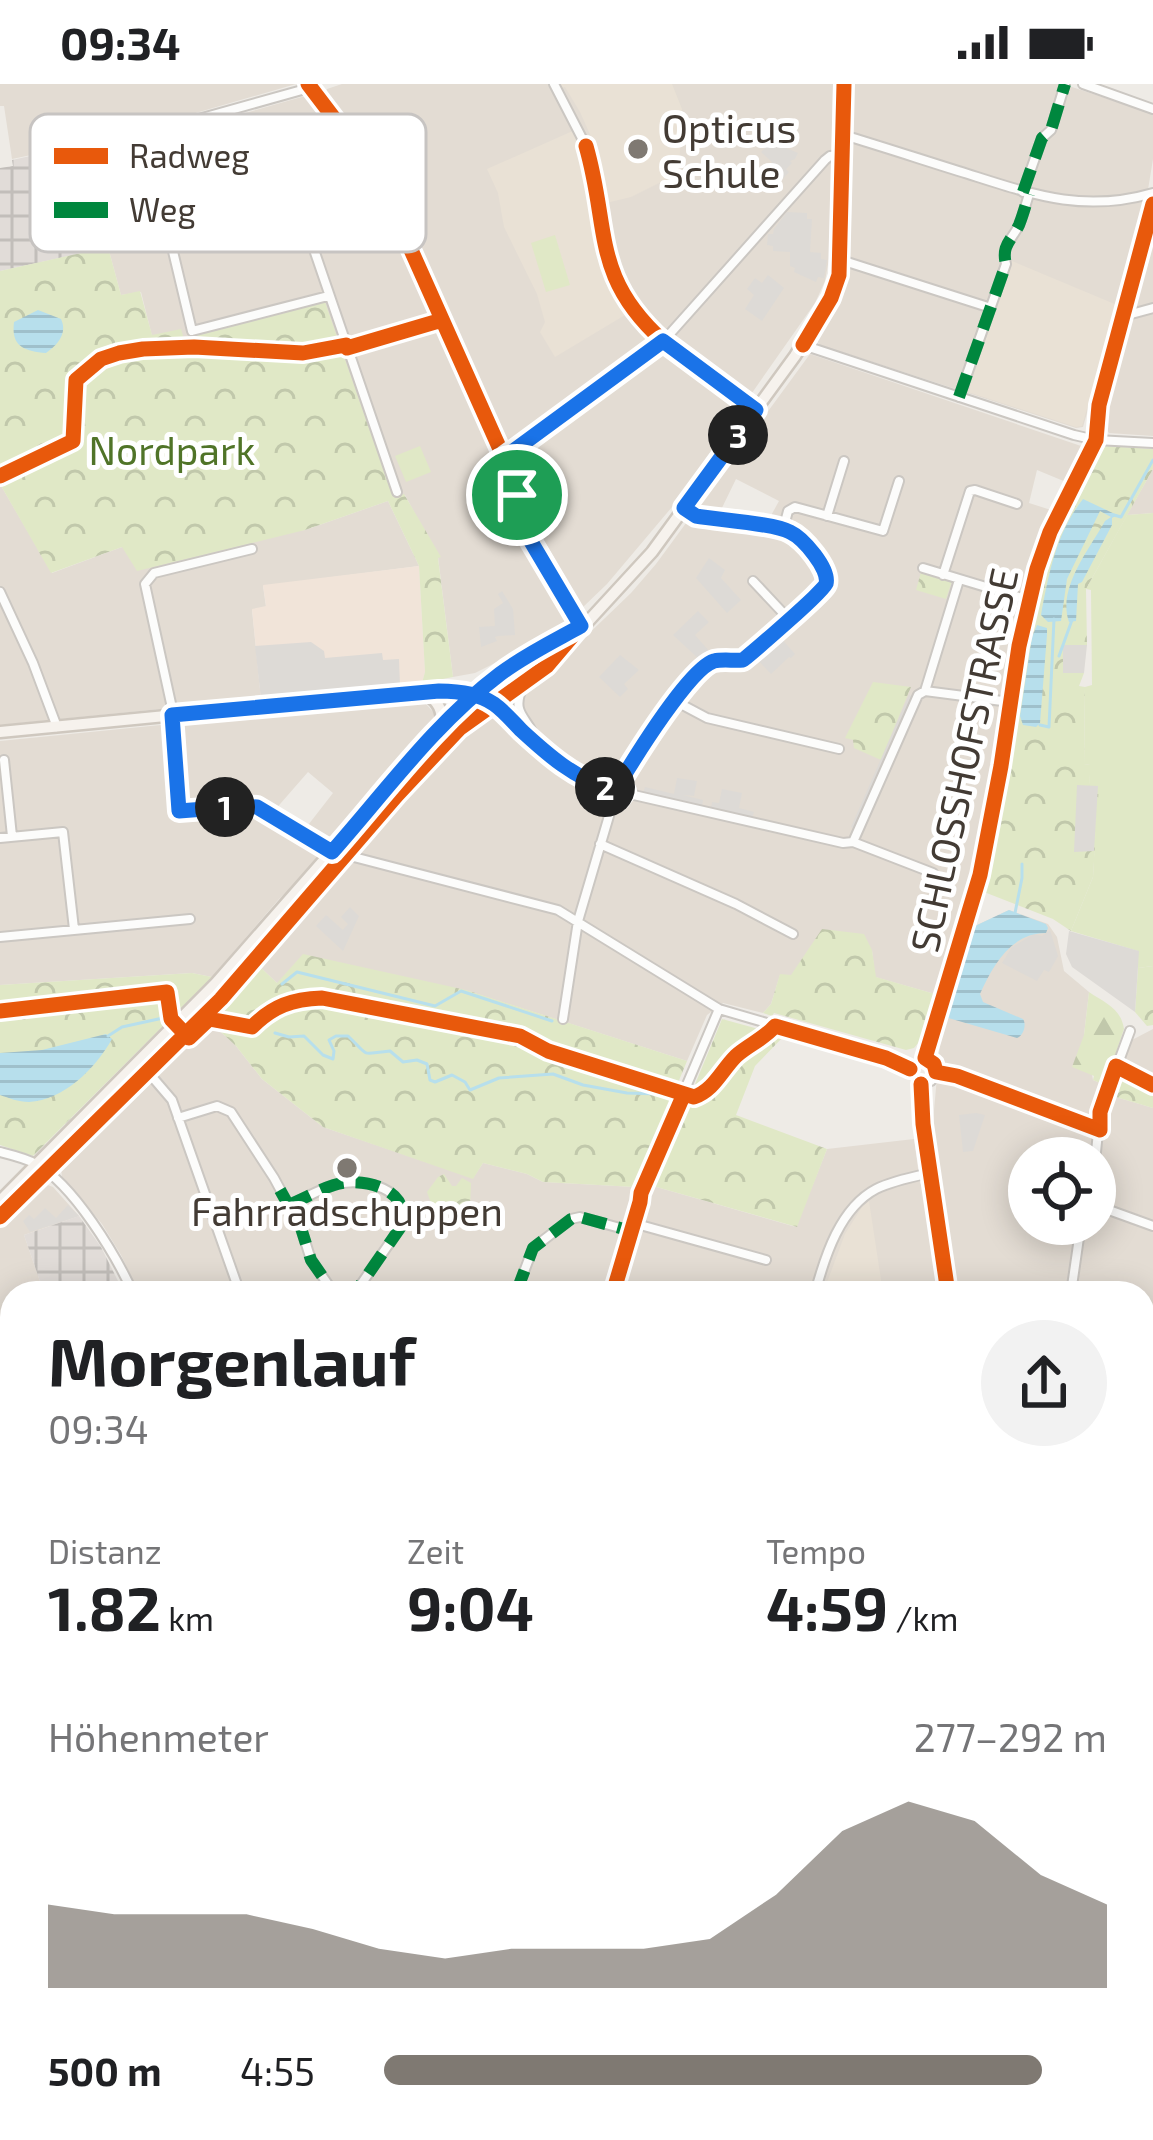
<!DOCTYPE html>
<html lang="de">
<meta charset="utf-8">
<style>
:root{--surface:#fff;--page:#f2f2f2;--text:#202124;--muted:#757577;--accent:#7f7972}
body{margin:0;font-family:"Exo 2",sans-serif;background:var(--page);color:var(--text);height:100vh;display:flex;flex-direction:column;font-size:45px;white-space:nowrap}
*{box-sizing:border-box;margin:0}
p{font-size:39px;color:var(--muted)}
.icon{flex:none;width:66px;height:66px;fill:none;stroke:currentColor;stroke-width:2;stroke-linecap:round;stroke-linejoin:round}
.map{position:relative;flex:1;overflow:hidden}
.panel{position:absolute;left:0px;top:1197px;width:1155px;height:861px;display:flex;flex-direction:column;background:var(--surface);border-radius:36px 36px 0 0;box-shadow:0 6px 30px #0003}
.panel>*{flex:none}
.fabs{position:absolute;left:1008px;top:1053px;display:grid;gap:24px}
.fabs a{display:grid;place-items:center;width:108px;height:108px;border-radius:50%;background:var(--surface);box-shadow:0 6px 30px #0003;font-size:60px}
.pin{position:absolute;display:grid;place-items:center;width:102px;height:102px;color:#fff;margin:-51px;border:6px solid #fff;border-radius:50%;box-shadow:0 3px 12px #0007}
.km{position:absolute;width:60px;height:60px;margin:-30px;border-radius:50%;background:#222;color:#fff;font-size:33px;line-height:60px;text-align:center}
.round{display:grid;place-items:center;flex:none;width:126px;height:126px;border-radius:63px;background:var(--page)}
.headline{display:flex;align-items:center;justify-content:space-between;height:204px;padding:0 48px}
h1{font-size:66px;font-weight:700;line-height:90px}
.metrics{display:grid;grid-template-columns:repeat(3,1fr);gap:18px;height:204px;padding:12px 48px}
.metrics div{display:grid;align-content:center}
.metrics b{font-size:60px;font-weight:700}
.metrics small{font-size:33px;font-weight:400}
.metrics p{font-size:33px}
.chart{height:336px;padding:24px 48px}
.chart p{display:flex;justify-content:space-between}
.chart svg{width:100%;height:216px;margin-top:12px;fill:var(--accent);opacity:.7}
ul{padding:0 48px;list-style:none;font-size:39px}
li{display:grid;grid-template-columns:192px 144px 1fr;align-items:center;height:90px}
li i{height:30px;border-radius:15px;background:var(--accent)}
.status{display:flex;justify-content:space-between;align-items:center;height:84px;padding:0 60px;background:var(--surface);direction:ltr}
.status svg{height:33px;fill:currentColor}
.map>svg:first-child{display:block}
.residential{fill:#e3dcd3;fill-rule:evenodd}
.commercial{fill:#f1e4d9}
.industrial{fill:url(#industrial-grid)}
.education{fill:#e9e1d5}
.green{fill:#e0e8c6}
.forest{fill:url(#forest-firs)}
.park{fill:url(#park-crowns)}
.parking{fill:#dddad6}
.water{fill:url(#water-rules)}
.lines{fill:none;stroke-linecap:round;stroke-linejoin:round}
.stream{stroke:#b7dfec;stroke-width:3}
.street-casing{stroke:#cbc7c2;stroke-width:12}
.secondary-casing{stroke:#cfc8bf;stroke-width:15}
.street{stroke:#fcfcfb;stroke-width:8}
.secondary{stroke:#f6f2ed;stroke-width:10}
.tram{stroke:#d8d7d7;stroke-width:3}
.quiet{stroke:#00873e;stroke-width:12;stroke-dasharray:24 12;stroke-linecap:butt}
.cycleway-casing{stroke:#fff;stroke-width:22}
.cycleway{stroke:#e8590c;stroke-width:15}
.route-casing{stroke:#fff;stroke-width:24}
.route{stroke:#1a73e8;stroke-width:15}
.poi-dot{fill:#7f7972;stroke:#fff;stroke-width:4.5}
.labels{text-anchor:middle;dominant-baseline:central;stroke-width:10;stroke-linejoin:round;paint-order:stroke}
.poi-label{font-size:39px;fill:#433b34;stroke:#fff;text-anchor:start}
.park-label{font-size:39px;fill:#507428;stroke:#fff}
.street-label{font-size:39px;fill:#433b34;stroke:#fff}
.key{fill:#fff;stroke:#c7c4c2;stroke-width:3}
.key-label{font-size:33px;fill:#433b34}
</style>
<div class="status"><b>09:34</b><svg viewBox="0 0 49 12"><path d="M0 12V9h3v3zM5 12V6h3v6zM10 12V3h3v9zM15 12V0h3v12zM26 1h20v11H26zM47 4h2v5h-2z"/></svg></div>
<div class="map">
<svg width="1153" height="2056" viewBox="0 0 1153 2056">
<defs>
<pattern id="industrial-grid" width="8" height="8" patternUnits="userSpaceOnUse" patternTransform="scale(3)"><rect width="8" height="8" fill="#e1dcd8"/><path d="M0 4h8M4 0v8" fill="none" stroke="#c2beba"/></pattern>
<pattern id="forest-firs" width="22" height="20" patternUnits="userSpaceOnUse" patternTransform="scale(3)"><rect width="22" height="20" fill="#e0e8c6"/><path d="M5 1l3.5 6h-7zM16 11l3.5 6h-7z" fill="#c1c8ab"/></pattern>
<pattern id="park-crowns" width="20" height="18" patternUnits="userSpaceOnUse" patternTransform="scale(3)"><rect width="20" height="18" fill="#e0e8c6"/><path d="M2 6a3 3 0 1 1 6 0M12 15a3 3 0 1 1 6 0" fill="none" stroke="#c1c8ab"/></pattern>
<pattern id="water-rules" width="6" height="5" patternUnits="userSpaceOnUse" patternTransform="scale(3)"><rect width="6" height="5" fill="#b7dfec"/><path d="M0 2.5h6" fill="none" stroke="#9fc0cb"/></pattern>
</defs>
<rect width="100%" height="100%" fill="#eeebe6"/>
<path class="residential" d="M0 0H296L99 57 12 75 4 22H0Z
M342 0H833L829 175 825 197 815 219 672 423 607 500 582 524 569 508 526 433 522 396 381 84 325 10 327 5Z
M854 0H1063L1153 30V75L1145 124 1083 343 1076 344 820 261 817 257 837 225 850 184Z
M305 12 311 14 370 91 509 399 512 437 570 536 537 558 475 589 453 593 438 473 405 411 393 414 184 256 152 252 141 208 121 211 108 163 119 160 102 70Z
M1153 147V352L1109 349 1106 344 1109 306Z
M810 270 1084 363 1066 398 1037 386 1029 419 1051 426 1035 466 1014 548 994 674 966 809 935 910 875 893 872 866 791 892 780 891 771 920 763 929 723 919 707 931 687 977 465 906 277 899 257 880 432 681 470 647 527 609 631 509 656 480ZM736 395 779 417 768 437 719 430Z
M1153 385V429L1127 431Z
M0 400 52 489 122 463 305 446 388 417 419 482 263 502 266 523 252 526 261 615 0 641Z
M424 618 436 631 434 642 408 673 401 674 297 799 279 815 212 893 192 889 0 901V657L342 623ZM308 688 333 709 305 745 274 727Z
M1009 826 1048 840 1057 853 1064 887 1089 908 1084 951 1093 996 1105 1001 1109 1011 1153 1024V1389L1143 1390V1209H957L933 1037 941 949 975 842ZM1029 1074H1095V1140H1029Z
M209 937 236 962 262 995 323 1043 473 1094 483 1079 527 1090 543 1098 635 1103 604 1209H139L121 1171 102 1140 62 1093 61 1084 65 1075 156 986 164 983Z
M1153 945V992L1121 979 1130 957Z
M914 1055 920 1099 924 1103 939 1209H619L653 1102 796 1143 827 1065Z
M45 1100 53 1103 79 1132 24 1151 44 1209H12V1373L0 1377V1141L38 1103Z
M12 1386V1646L0 1633V1390Z
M1153 1407V1589L1143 1575V1408Z
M12 1974V2046H481L484 2056H0V1976Z
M1143 2033 1153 2034V2056H980L982 2046H1143Z
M497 2046H964L962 2056H500Z"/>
<path class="commercial" d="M419 482 425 588 422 599 261 615 252 525 266 522 263 501Z"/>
<path class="industrial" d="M99 57 119 161 0 187V84L13 82 12 76Z
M79 1132 101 1163 124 1209H44L24 1151Z"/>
<path class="education" d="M559 0H672L682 25 679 89 631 113 602 120 594 77 601 75 580 28 565 3 561 4Z
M575 46 591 89 600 156 611 203 630 228 555 273 540 248 545 238 537 210 504 143 498 109 487 85Z
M1012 177 1117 221 1082 342 1076 343 968 308Z
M869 1117 883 1209H823L845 1150 862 1123Z"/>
<path class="green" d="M555 151 570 201 546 208 531 159Z
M420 362 431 388 406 398 395 372Z
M1153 429V882L1138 884V867L1071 847 1093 793 1098 701H1089L1090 681 1084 680 1085 603 1092 601 1091 506 1086 505 1127 431Z"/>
<path class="forest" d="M1089 908C1105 919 1121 924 1124 945L1105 1001 1093 996 1094 992 1072 983 1084 951Z
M1143 1720 1153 1721V2034L1143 2033Z"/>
<path class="park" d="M108 163 121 211 140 207 152 251 181 245 184 255 325 218 393 413 404 410 441 473 438 474 453 593 422 599 425 588 419 482 388 417 305 446 137 487 122 463 51 489 0 400V187Z
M1106 362 1153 365V385L1086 505 1087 561H1064L1063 589H1084L1079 602 1085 603 1084 680 1091 681 1089 700 1099 701 1093 793 1071 847 1053 835 984 808 1038 509 1054 450 1100 368Z
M921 488 952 497 946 515 916 506Z
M873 598 911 603 881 676 854 664 853 656 845 654Z
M822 845 864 850 872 866 876 893 935 910 919 958 914 964 906 966 774 929 772 932 763 929 771 920 780 890 791 891Z
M303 870 466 906 687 977 635 1103 543 1098 527 1090 483 1079 473 1095 323 1043 262 995 236 962 209 937 257 880 277 899Z
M1153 882V941L1147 942 1135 928 1138 884Z
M192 889 212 893 33 1072 0 1061V901Z
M722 935 784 952 755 982 736 1031 827 1065 797 1143 653 1102Z
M1121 979 1153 992V1024L1109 1011Z
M444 1090 452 1102H456L462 1094 471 1099 470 1124 462 1136 447 1124 432 1122 427 1108 438 1093Z
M1143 1575 1153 1589V1686L1143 1684V1664L1148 1665 1152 1658 1143 1653Z
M0 1633 12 1646V1974L0 1976Z"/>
<path class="parking" d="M772 58 798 69 795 75 790 77 792 79 786 85 789 88 779 99 765 87 772 78 761 68Z
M787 128 807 129V135H812L810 168 821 169V175L827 176 824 194 818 193 816 198 794 188 795 184 790 182V168L773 167V162L767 161 768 150H773L774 145Z
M768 191 784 204 762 237 745 225 754 211 747 205 755 194 762 199Z
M709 474 725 486 721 494 741 516 727 529 696 494Z
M502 507 513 525 515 551 498 552 495 553 497 557 481 563 479 543 495 542 494 525 503 519 498 510Z
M698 527 709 538 695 551 710 568 701 577 673 551Z
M779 552 795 570 791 574 789 573 771 590 755 573Z
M311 558 324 567 325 574 382 569 383 576 399 575 400 601 261 615 255 562Z
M1063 561H1087L1084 589H1063Z
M620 571 639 586 624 600 628 605 620 613 599 593Z
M909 611 914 613 857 745 851 743Z
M677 694 697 697 694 712 683 711 703 716 702 722 643 709 645 703 674 710Z
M1077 701 1098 702 1094 767 1074 768Z
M722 705 742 709 739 724 754 728 752 734 711 724 712 718 719 719Z
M350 823 359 832 343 867 316 842 326 831 343 846 348 840 341 833Z
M1050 846 1058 872 1049 888 1044 886 1037 897 1002 879 1012 863 1034 850 1042 852Z
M1069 847 1139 867 1135 928 1072 883 1066 870Z
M976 1029 985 1031 973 1067 963 1068 959 1031Z
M68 1121 79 1132 30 1148 23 1137 29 1131 34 1135 45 1124 56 1134Z"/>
<path class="water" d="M38 226 61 235C68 250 57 261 46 269 23 267 11 262 14 238Z
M1083 415 1117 431 1112 434V441L1082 498 1078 500 1076 537 1069 538C1057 504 1089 466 1105 437L1111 433 1100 427 1067 495 1061 537 1048 538 1041 531C1049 489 1056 449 1083 415Z
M1037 541 1047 544V551L1040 639 1036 643 1023 641 1020 632 1032 553Z
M1009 826 1046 840 1048 844 1046 849C1011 849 993 881 980 910L983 918 1023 935C1027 941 1023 952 1017 954L945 933 975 842Z
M106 950 112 955C95 985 64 1016 29 1018 18 1018 9 1014 0 1011V969L42 966Z"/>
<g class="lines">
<path class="stream" d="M1114 431 1121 433 1153 376
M1059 572 1072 536
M1040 641 1049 643 1054 535
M1015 829 1022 794V780
M282 900 297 888 435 922 461 907 552 937
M275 949 289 953 304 952 323 971 333 975 334 967 329 956 336 952H348C371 974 359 970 390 967L403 978 417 976 427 980 430 996 435 998 452 991 465 998 470 1006 499 994 553 990 583 1001 627 1009 660 1010
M108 952 122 943 163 934
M1143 1641 1153 1646
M0 1892H6"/>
<defs>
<path id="street" d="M308 0 378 92 516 401 521 439 581 542
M554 0 586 62
M1083 0 1153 25
M145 50 192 247 328 212
M843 52 850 53C890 65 929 78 968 90 1034 111 1084 129 1153 109
M102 62 302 6 310 1
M1023 108 1042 54 1051 46 1065 0
M297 116 397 408
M170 149 377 92
M841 176 991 224
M1124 232 1153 224
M663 257 756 326
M803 261 1074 351 1096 356 1153 359
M347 264 442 236
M959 313 1006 180C1001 161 1012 156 1019 141 1023 131 1026 120 1029 110
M505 373 659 262 825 76 830 72 842 71
M684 424 696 432C717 436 774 439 789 447 797 451 804 461 810 467 844 502 816 516 785 536
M827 432 844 377
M783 446 788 427 795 423 883 447 899 397
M252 465 154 489 145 500 172 624 179 727 257 723 332 768
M923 484 1029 516
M943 491 970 407 975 406 1017 420
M0 508 33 579 57 643
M523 602C509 633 531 633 536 659
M925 607 1010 618
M675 617 707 634 839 665
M494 620C530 651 561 691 609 704
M4 676 12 752
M620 698 624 702 625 709 621 714H615L609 709 610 701 620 698 668 626 707 581 716 577 743 576 784 540V530L753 497
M625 709 843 759 853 758 918 611 925 607 959 496
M0 754 63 748 74 845
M853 758 933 789
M600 760 736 820 793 850
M346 771 558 826 719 925 886 974 910 985
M0 853 190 835
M563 935 578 837 614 715
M925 974 980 791 1001 682 1019 562 1037 485 1050 448 1096 356 1099 321 1153 120
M148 988 172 1016 240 1209
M921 1000 923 1040 948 1209
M921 1000 931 997 936 990 934 980 925 974
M178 1034 217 1022 231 1028 274 1094 301 1144 311 1176 334 1209
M0 1068C12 1071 25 1074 36 1080 73 1100 116 1171 133 1209
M1095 1078 1100 1028 1130 947
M288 1121C304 1115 318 1106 334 1101 362 1092 415 1105 400 1144L355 1209
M1095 1121 1153 1142
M633 1139 766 1176
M516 1209 533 1164 571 1135 580 1133 631 1147
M613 1209 640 1118 641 1109 719 925
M815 1209C825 1172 840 1124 876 1105 892 1097 912 1093 930 1089
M1071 1209 1081 1140
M0 1383 12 1379
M1152 1398 1153 1427
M0 1597 12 1590
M1143 2042 1153 2043
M374 2046 375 2056
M488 2046 491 2056
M192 2056 194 2046
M558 2056 629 2051 697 2056
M812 2056 814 2046
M970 2056 972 2046
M1098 2056 1104 2046"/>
<path id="secondary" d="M423 609C437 615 444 626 441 642
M0 648 414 608 457 607 494 620
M0 1117 216 899 425 661 465 620 505 586 573 547
M0 1133 221 915 397 711 459 645 547 582 652 468 795 272 831 214 841 176 844 0"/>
</defs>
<use href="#street" class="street-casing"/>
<use href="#secondary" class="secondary-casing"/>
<use href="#street" class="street"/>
<use href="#secondary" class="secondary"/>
<path class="tram" d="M0 1127 219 912 420 676"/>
<path class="quiet" d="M1023 108 1042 54 1051 46 1065 0
M959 313 1006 180C1001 161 1012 156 1019 141 1023 131 1026 120 1029 110
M280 1106 301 1144 311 1176 334 1209
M288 1121C304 1115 318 1106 334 1101 362 1092 415 1105 400 1144L355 1209
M516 1209 533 1164 571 1135 580 1133 631 1147"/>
<defs>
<path id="cycleway" d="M308 0 378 92 516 401 521 439 581 542
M586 62C610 145 591 192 663 257
M803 261 831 214 839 191 844 0
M0 392 73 357 76 296 101 275 119 269 143 265 194 263 303 269 346 261 347 264 442 236
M0 927 167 908 171 935 189 954 209 935 252 943C273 922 292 915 322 914L520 952 548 967 694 1013C714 1006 721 987 736 972 748 961 764 955 775 942L886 974 910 985
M925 974 980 791 1001 682 1019 562 1037 485 1050 448 1096 356 1099 321 1153 120
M925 974 934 980 936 988 957 992 1100 1046V1028L1116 982 1153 1001
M921 1000 923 1040 948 1209
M0 1133 221 915 397 711 459 645 547 582 581 542
M613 1209 640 1118 641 1109 684 1010"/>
</defs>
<use href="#cycleway" class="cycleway-casing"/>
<use href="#cycleway" class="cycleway"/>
</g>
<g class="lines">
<defs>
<path id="route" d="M517 411 520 439 581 542C554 557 525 571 500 590 435 639 386 707 332 768L257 723 244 722 179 727 172 631 439 607C458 607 478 609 494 620 504 627 513 638 522 647 547 670 575 695 609 704L611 712 619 715 625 707 620 698C634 675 690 584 714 577 723 575 734 577 743 576 753 568 825 506 826 500 830 485 803 454 790 448 774 439 718 436 696 432L684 424 756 326 663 257 505 373 517 411"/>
</defs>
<use href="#route" class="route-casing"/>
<use href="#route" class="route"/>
</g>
<g class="poi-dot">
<circle cx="638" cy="65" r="12"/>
<circle cx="347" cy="1084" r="12"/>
</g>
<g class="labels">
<g class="poi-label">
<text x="662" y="43">Opticus<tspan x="662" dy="45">Schule</tspan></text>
<text x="347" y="1126" text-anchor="middle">Fahrradschuppen</text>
</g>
<g class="park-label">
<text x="172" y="365">Nordpark</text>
</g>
<g class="street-label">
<text transform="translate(963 676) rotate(-78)">SCHLOSSHOFSTRASSE</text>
</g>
</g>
<rect x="30" y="30" width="396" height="138" rx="18" class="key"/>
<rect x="54" y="64" width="54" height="16" fill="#e8590c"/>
<rect x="54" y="118" width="54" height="16" fill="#00873e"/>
<g class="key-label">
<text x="129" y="84">Radweg</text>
<text x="129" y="138">Weg</text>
</g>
</svg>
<div class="fabs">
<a><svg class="icon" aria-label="locate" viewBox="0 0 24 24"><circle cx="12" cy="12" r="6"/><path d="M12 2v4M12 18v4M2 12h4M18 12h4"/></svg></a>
</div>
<div class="pin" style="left:517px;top:411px;background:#1e9e55"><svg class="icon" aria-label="arrive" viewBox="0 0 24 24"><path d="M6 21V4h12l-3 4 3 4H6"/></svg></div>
<b class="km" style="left:225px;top:723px">1</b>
<b class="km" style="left:605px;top:703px">2</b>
<b class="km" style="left:738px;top:351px">3</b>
<section class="panel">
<div class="headline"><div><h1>Morgenlauf</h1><p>09:34</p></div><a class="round"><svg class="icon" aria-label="share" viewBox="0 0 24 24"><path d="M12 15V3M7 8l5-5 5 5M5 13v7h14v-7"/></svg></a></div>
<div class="metrics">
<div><p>Distanz</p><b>1.82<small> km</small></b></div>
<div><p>Zeit</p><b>9:04</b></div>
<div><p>Tempo</p><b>4:59<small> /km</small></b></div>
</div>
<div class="chart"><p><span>Höhenmeter</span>277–292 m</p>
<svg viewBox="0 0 160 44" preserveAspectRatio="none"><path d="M0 44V27L10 29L20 29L30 29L40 32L50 36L60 38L70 36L80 36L90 36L100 34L110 25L120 12L130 6L140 10L150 21L160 27V44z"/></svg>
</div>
<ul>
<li><b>500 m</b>4:55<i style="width:91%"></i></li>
</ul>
</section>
</div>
